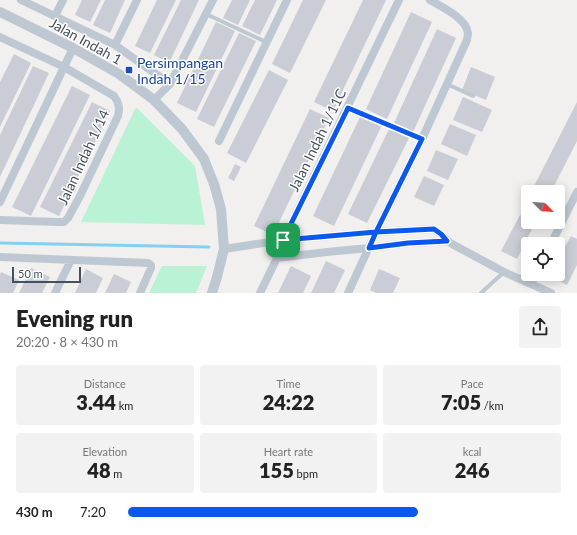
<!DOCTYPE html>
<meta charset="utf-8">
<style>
:root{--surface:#fff;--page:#f2f2f2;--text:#222;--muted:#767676;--accent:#0c58ee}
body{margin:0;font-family:Lato,sans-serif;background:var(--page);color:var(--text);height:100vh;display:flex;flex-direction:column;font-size:15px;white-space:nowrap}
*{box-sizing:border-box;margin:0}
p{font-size:13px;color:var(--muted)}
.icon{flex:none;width:22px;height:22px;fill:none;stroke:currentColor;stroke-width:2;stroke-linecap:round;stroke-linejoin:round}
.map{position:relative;height:293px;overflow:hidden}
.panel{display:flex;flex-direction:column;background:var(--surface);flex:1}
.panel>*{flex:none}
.needle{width:26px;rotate:114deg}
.controls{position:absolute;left:521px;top:185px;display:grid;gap:8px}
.controls a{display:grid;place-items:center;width:44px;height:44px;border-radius:4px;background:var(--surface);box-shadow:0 2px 10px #0003;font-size:20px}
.scale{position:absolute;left:12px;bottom:10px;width:69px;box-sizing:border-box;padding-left:4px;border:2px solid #45505e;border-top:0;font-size:11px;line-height:14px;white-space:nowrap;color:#45505e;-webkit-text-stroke:3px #fff;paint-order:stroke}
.pin{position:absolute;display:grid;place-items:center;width:34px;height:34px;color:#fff;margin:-17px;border-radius:8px;box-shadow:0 2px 6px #0006}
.round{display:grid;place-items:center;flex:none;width:42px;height:42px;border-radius:4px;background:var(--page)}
.summary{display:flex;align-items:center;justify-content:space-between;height:68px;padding:0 16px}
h1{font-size:22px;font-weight:800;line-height:30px}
.figures{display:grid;grid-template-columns:repeat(3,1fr);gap:6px;height:68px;padding:4px 16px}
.figures div{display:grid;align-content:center;border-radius:4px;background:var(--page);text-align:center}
.figures b{font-size:20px;font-weight:800}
.figures small{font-size:11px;font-weight:400}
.figures p{font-size:11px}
ul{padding:0 16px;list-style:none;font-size:13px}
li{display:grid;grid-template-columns:64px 48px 1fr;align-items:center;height:30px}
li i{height:10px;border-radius:5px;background:var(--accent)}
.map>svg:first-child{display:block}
.green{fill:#baf2d5}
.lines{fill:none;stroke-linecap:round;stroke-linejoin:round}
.stream{stroke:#84d0f2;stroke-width:3}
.building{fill:#cacdd5}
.service{stroke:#bec8d2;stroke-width:4}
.minor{stroke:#bec8d2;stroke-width:8}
.tertiary{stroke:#bec8d2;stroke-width:10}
.route-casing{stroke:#fff;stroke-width:8}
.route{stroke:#0c58ee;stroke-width:5}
.transit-dot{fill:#1a4fb4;stroke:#fff;stroke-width:1.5}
.labels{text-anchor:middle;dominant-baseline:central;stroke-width:3;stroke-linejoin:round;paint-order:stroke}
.street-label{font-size:14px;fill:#45505e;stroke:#fff}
.transit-label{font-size:14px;fill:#164399;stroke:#fff;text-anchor:start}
</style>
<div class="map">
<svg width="577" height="293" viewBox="0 0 577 293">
<rect width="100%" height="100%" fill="#f2efef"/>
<path class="green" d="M136 107 195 166 205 225 81 222Z
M162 266H207L196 293H149Z"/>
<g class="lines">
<path class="stream" d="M0 243 209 247"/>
</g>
<path class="building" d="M82 0H101L90 22 75 15Z
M105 0H125L110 33 93 25Z
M157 0H176L150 53 135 46Z
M181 0H199L169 63 154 55Z
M232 0H250L238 25 223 18Z
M255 0H277L260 35 242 26Z
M303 0H326L290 73 272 64Z
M363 0H386L333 111 314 102Z
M411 12 432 22 387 119 366 109Z
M216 22 235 31 196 112 177 103Z
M437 29 456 38 413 132 394 123Z
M239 33 256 41 214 127 197 119Z
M14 54 31 63 0 127V82Z
M33 66 49 73 0 177V135Z
M471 67 495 77 486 100 462 90Z
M269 70 288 80 246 163 227 153Z
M72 86 90 95 31 216 12 207Z
M463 97 492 110 482 132 453 120Z
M92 102 110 111 59 216 40 207Z
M577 102V141L551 192H531Z
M310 109 329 118 273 235 254 226Z
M361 115 382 125 334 226 313 216Z
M450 124 476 135 467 156 441 144Z
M389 129 409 138 367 223 348 214Z
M436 150 458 159 448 180 427 171Z
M235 164 241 167 234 181 228 178Z
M424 176 444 185 434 206 414 197Z
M520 215 528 219V222L535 223 517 259 501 251Z
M571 236 577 239V265L567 285 550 276 551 274H558V260Z
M326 261 345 270 334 293H311Z
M291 266 311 276 303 293H278Z
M31 268 50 277 42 293H19Z
M86 269 103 278 96 293H75Z
M379 269 400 278 393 293H376L370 290Z
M1 272 19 280 13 293H0V275Z
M114 274 131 282 126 293H105Z"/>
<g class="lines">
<path class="service" d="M206 14 266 42
M447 84 473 96
M347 108 422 139
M481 293 504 272"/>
<path class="minor" d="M21 0 115 45 170 84
M55 16 63 0
M0 37 64 67 114 96C119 103 120 108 118 116L80 196 68 218 64 222H57L0 220
M115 45 137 0
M154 100 170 84 213 0
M219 141 287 0
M0 202 73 48
M269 242 277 258 327 252 369 248 408 243 447 241
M551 244 577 192
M224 249 283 240 376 232 434 229C441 234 446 240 452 244L504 272 551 293
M0 257 148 263 151 265V268L140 293
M531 284 536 274
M55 293 71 260
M260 293 277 258 283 240 399 0
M348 293 376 232 422 139 467 40C467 39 468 34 468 33 466 18 442 7 430 0"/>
<path class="tertiary" d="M0 12 73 48 119 74 154 100 182 129 204 159 214 184 221 209 224 249 217 277 212 293"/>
</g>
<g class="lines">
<defs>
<path id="route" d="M283 240 376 232 434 229 441 234 447 241 408 243 369 248 376 232 422 139 348 108 283 240"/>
</defs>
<use href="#route" class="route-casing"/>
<use href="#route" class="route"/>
</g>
<rect class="transit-dot" x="125" y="66" width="8" height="8" rx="2"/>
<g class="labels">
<g class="street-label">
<text transform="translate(86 41) rotate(29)">Jalan Indah 1</text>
<text transform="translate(317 140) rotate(-64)">Jalan Indah 1/11C</text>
<text transform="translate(83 157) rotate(-65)">Jalan Indah 1/14</text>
</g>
<g class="transit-label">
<text x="137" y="62">Persimpangan<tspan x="137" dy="16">Indah 1/15</tspan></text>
</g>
</g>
</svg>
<div class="controls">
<a><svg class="needle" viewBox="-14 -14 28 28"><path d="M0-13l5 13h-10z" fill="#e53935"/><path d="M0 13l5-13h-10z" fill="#767676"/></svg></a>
<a><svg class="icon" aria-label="locate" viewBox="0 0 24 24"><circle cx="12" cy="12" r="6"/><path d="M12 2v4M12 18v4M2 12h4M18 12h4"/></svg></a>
</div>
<div class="scale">50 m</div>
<div class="pin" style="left:283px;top:240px;background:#1e9e55"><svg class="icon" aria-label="arrive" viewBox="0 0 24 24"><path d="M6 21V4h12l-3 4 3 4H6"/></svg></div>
</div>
<section class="panel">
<div class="summary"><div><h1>Evening run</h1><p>20:20 · 8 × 430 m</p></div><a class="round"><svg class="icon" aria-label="share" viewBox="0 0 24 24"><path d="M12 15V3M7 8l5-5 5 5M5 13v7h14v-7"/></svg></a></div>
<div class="figures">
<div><p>Distance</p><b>3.44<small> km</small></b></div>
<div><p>Time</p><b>24:22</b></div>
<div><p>Pace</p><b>7:05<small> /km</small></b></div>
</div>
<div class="figures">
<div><p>Elevation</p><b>48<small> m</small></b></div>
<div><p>Heart rate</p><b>155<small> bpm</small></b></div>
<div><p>kcal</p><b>246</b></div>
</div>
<ul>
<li><b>430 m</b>7:20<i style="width:67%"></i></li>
</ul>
</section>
